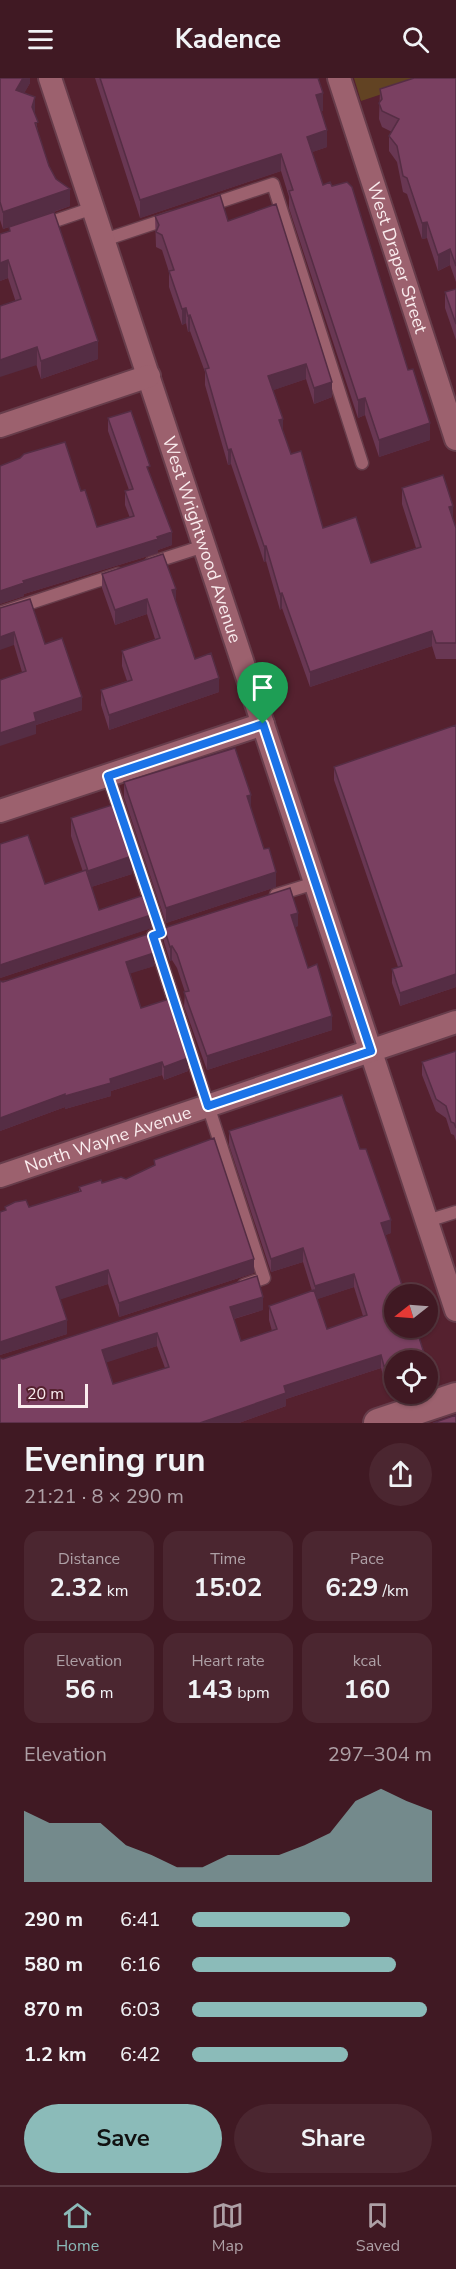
<!DOCTYPE html>
<meta charset="utf-8">
<style>
:root{--surface:#401923;--page:#4b2630;--text:#f1f3f6;--muted:#aea0a6;--line:#593841;--accent:#8bbbb9}
body{margin:0;font-family:"Nunito Sans",sans-serif;background:var(--page);color:var(--text);height:100vh;display:flex;flex-direction:column;font-size:22px;white-space:nowrap}
*{box-sizing:border-box;margin:0}
p{font-size:20px;color:var(--muted)}
.icon{flex:none;width:33px;height:33px;fill:none;stroke:currentColor;stroke-width:2;stroke-linecap:round;stroke-linejoin:round}
.map{position:relative;height:1345px;overflow:hidden}
.drawer{display:flex;flex-direction:column;background:var(--surface);flex:1}
.drawer>*{flex:none}
.needle{width:39px;rotate:253deg}
.controls{position:absolute;left:384px;top:1206px;display:grid;gap:12px}
.controls a{display:grid;place-items:center;width:54px;height:54px;border-radius:50%;background:var(--surface);box-shadow:0 2px 4px #0004,0 0 0 2px var(--line);font-size:30px}
.scale{position:absolute;left:18px;bottom:15px;width:70px;box-sizing:border-box;padding-left:6px;border:3px solid #faecee;border-top:0;font-size:16px;line-height:21px;white-space:nowrap;color:#faecee;-webkit-text-stroke:4px #55212f;paint-order:stroke}
.pin{position:absolute;display:grid;place-items:center;width:51px;height:51px;color:#fff;margin:-62px -26px;border-radius:50% 50% 50% 0;rotate:-45deg;box-shadow:0 0 6px #0007}
.pin .icon{rotate:45deg}
.round{display:grid;place-items:center;flex:none;width:63px;height:63px;border-radius:32px;background:var(--page)}
.summary{display:flex;align-items:center;justify-content:space-between;height:102px;padding:0 24px}
h1{font-size:33px;font-weight:700;line-height:45px}
.figures{display:grid;grid-template-columns:repeat(3,1fr);gap:9px;height:102px;padding:6px 24px}
.figures div{display:grid;align-content:center;border-radius:15px;background:var(--page);text-align:center}
.figures b{font-size:26px;font-weight:700}
.figures small{font-size:16px;font-weight:400}
.figures p{font-size:16px}
.chart{height:168px;padding:12px 24px}
.chart p{display:flex;justify-content:space-between}
.chart svg{width:100%;height:108px;margin-top:6px;fill:var(--accent);opacity:.7}
.button{display:flex;gap:12px;margin-top:auto;padding:12px 24px}
.button a{flex:1;height:69px;border-radius:36px;background:var(--accent);color:#111;font-size:24px;font-weight:700;line-height:69px;text-align:center}
.button a+a{background:var(--page);color:var(--text)}
ul{padding:0 24px;list-style:none;font-size:20px}
li{display:grid;grid-template-columns:96px 72px 1fr;align-items:center;height:45px}
li i{height:15px;border-radius:8px;background:var(--accent)}
header{display:flex;justify-content:space-between;align-items:center;height:78px;padding:0 24px;background:var(--surface);font-size:27px;font-weight:700}
.dock{display:flex;justify-content:space-around;align-items:center;height:84px;border-top:2px solid var(--line);background:var(--surface);font-size:16px;color:var(--muted)}
.dock a{display:grid;justify-items:center;gap:3px}
.dock .current{color:var(--accent)}
.map>svg:first-child{display:block}
.green{fill:#624323}
.lines{fill:none;stroke-linecap:round;stroke-linejoin:round}
.service-casing{stroke:#673d4b;stroke-width:15}
.minor-casing{stroke:#673d4b;stroke-width:26}
.tertiary-casing{stroke:#673d4b;stroke-width:32}
.service{stroke:#9c616e;stroke-width:12}
.minor{stroke:#9c616e;stroke-width:22}
.tertiary{stroke:#9c616e;stroke-width:28}
.wall{fill:#693753;fill-rule:evenodd}
.shaded-wall{fill:#552d44}
.building{fill:#7a4061;stroke:#552d44;stroke-width:1.5;fill-rule:evenodd}
.route-casing{stroke:#fff;stroke-width:12}
.route{stroke:#1a73e8;stroke-width:8}
.labels{text-anchor:middle;dominant-baseline:central;stroke-width:5;stroke-linejoin:round;paint-order:stroke}
.street-label{font-size:18px;fill:#faecee;stroke:#55212f}
</style>
<header><svg class="icon" aria-label="menu" viewBox="0 0 24 24"><path d="M4 6h16M4 12h16M4 18h16"/></svg>Kadence<svg class="icon" aria-label="search" viewBox="0 0 24 24"><circle cx="10" cy="10" r="6"/><path d="M15 15l6 6"/></svg></header>
<div class="map">
<svg width="456" height="1345" viewBox="0 0 456 1345">
<rect width="100%" height="100%" fill="#55212f"/>
<path class="green" d="M354 0H427V1L361 23Z"/>
<g class="lines">
<defs>
<path id="service" d="M207 128 273 106 362 385
M43 147 93 130
M104 162 170 140
M151 485 204 468
M0 535 118 496
M108 697 161 855
M276 817 315 805
M153 858 264 1200 244 1207
M427 1143 456 1134"/>
<g id="minor">
<path id="s1" d="M50 0 456 1232"/>
<path id="s2" d="M339 0 456 361"/>
<path d="M0 348 149 298"/>
<path d="M0 733 263 646"/>
<path id="s3" d="M0 1098 456 944"/>
</g>
<path id="tertiary" d="M378 1345 456 1319"/>
</defs>
<use href="#service" class="service-casing"/>
<use href="#minor" class="minor-casing"/>
<use href="#tertiary" class="tertiary-casing"/>
<use href="#service" class="service"/>
<use href="#minor" class="minor"/>
<use href="#tertiary" class="tertiary"/>
</g>
<path class="wall" d="M0 0H30V5L24 15 35 37 38 54 49 88 70 128 54 134 98 281 41 301 8 200 0 203 9 153V149L3 151 0 142Z
M95 0H318L323 33H321L327 69 312 74 323 107 408 292 430 362 379 379 365 337 358 340 289 130V119L281 93 140 140Z
M456 0V204L450 187 438 193 427 160 422 161 407 116 403 114 397 84 389 73V58L392 54 382 49 379 41 380 11Z
M155 138 228 143 332 319 314 326 306 301 273 312 283 354 291 376 323 450 371 485 416 470 402 426V410L453 441 456 450V581H436L432 568 310 609 282 530 280 532 266 483 264 484 231 386 228 387 205 307V294L190 253 188 254 186 245 182 247 169 209V194L162 172 156 169Z
M456 211V262L445 230V214Z
M108 340 150 396 172 467 158 472V475L24 516V518L0 526 81 413 97 449 130 440 125 427V413L129 412 108 353Z
M102 496 176 524 195 581 219 614 109 652 101 627V612L127 603 122 588V573L155 561 147 536 115 547 102 510Z
M0 530 45 566 82 632 36 647V656L22 594 14 567Z
M456 647V909L400 928 392 905V891L398 889 334 702V689Z
M124 704 251 733 276 809 166 845 124 719Z
M71 740 132 796 91 809 99 832 151 850 0 900 45 806 83 794 71 758Z
M298 848 295 849 308 890 332 952 207 992 184 928 185 914 177 890 172 882 170 883 164 864V850Z
M154 888 130 895 141 930 188 993 164 1002 162 997 111 1013V1018L65 1031V1029L0 1053V903Z
M456 973V1063L454 1057 451 1056 446 1040 436 1033 422 997V984Z
M229 1053 360 1071 391 1155 385 1157 424 1282 384 1301 381 1290 286 1321V1328L239 1345H0L3 1281 263 1232 234 1241 241 1263 272 1253 269 1242V1228L312 1213 303 1184 271 1194 229 1067ZM354 1209 363 1238 327 1251 317 1221ZM157 1268 165 1290 113 1306 106 1284Z
M154 1082 254 1195 119 1239 108 1206 60 1221 67 1256 0 1277V1134L5 1133V1129H29L79 1113V1109L126 1101 154 1087Z"/>
<path class="shaded-wall" d="M23 0H30V5L16 30V12Z
M323 15V33L316 35V17Z
M35 19V37L32 29Z
M327 52V69L307 76V59Z
M281 76V93L140 140V122Z
M70 111V128L3 151V134Z
M427 144V160L422 161V145Z
M450 171V187L438 193V177Z
M8 182V200L0 203V185Z
M186 230V245L182 247V231Z
M190 237V253L188 254V238Z
M98 263V281L41 301V283Z
M37 269V287L0 299V282Z
M306 286V301L268 314V298Z
M332 304V319L314 326V310Z
M365 320V337L358 340V322Z
M283 341V357L279 342Z
M430 345V362L379 379V362Z
M231 371V386L228 387V372Z
M453 428V444L449 429Z
M172 454V467L158 472V475L24 516V518L0 526V513L23 503Z
M264 468H266V483L264 484Z
M176 511V525L172 512Z
M282 515V530L280 532V516Z
M147 521V536L115 547V532Z
M432 553V568L310 609V594Z
M14 554V567L0 572V559Z
M219 600V614L109 652V637Z
M82 619V632L36 647V656L0 668V655L34 635Z
M251 717V733L247 718Z
M132 778V796L88 810V793Z
M276 794V809L166 845V830Z
M298 835V848L291 851V837Z
M151 837V850L149 851 0 900V887Z
M172 868V882L170 883V869Z
M154 875V888L126 897V884Z
M456 896V909L400 928V915Z
M332 938V952L207 992V978Z
M188 980V993L164 1002V989Z
M162 984V997L111 1013V1018L65 1031V1018L110 1001Z
M65 1016V1029L0 1053V1040Z
M391 1142V1155L381 1159V1145Z
M303 1170V1184L271 1194V1181Z
M254 1181V1195L119 1239V1225Z
M108 1192V1206L56 1223V1209Z
M354 1196V1209L315 1222V1208Z
M263 1219V1232L230 1242V1229Z
M67 1242V1256L0 1277V1264Z
M157 1255V1268L102 1286V1272Z
M424 1275V1282H401Z
M381 1277V1290L286 1321V1328L239 1345H200L284 1308Z
M394 1285V1298L384 1301V1288Z"/>
<path class="building" d="M0 0H23L16 12 35 19 32 29 38 44 35 45 49 88 56 101 70 111 3 134 0 124Z
M100 0H318L323 15 316 17 327 52 307 59 323 107 330 104 332 108 347 104 352 109 408 292 413 291 430 345 379 362 365 320 358 322 289 113 293 112 281 76 140 122Z
M414 0H456V188L450 171 438 177 427 144 422 145 407 100 403 98 397 68 389 58 399 41 382 33 379 25 382 21 380 11Z
M220 117 228 143 276 126 332 304 314 310 306 286 268 298 283 341 279 342 291 376 301 373 323 450 356 439 371 485 421 469 402 410 443 397 453 428 449 429 456 450V565H436L432 553 310 594 282 515 280 516 266 468H264L231 371 228 372 205 291 209 290 190 237 188 238 186 230 182 231 169 193 174 192 162 157 156 154 159 147 155 138Z
M54 134 98 263 41 283 37 269 0 282V228L21 221 8 182 0 185V156L10 153 9 149Z
M456 211V246L445 214Z
M131 333 150 388 147 389 172 454 157 459 158 461 23 503 24 505 0 513V388L20 380 24 376 65 364 81 413 85 412 97 449 134 438 125 413 133 411 108 340Z
M163 476 176 511 172 512 195 581 211 575 219 600 109 637 101 612 132 602 122 573 160 560 147 521 115 532 102 496Z
M30 521 45 566 62 560 82 619 34 635 36 643 0 655V602L26 593 14 554 0 559V530Z
M456 647V896L400 915 392 891 402 888 334 689Z
M235 670 251 717 247 718 264 771 269 770 276 794 166 830 124 704Z
M115 726 132 778 88 793 71 740Z
M28 757 45 806 86 792 99 832 144 817 151 837 0 887V766Z
M290 810 298 835 291 837 308 890 317 886 332 938 207 978 184 914 189 913 177 876 172 868 170 869 164 850Z
M148 856 154 875 126 884 141 930 169 921 188 980 164 989 162 984 110 1001 111 1005 65 1018V1016L0 1040V903L3 904Z
M456 973V1050L454 1045 451 1044 446 1028 436 1021 422 984Z
M342 1017 360 1071H366L391 1142 381 1145 405 1216H394V1250H416L424 1275 401 1282H394V1285L384 1288 381 1277 284 1308 286 1315 200 1345H0V1280L3 1281 257 1198 263 1219 230 1229 241 1263 277 1251 269 1228 314 1212 327 1251 367 1237 354 1196 315 1208 303 1170 271 1181 229 1053ZM157 1255 169 1289 113 1306 102 1272Z
M214 1060 254 1181 119 1225 108 1192 56 1209 67 1242 0 1264V1134L6 1132 5 1129 15 1124 26 1122 29 1129 81 1113 79 1109 101 1102 102 1105 121 1099 126 1101 155 1087 154 1082Z
M456 1337V1345H433Z"/>
<g class="lines">
<defs>
<path id="route" d="M263 646 371 973 208 1028 153 858 161 855 108 698Z"/>
</defs>
<use href="#route" class="route-casing"/>
<use href="#route" class="route"/>
</g>
<g class="labels">
<g class="street-label">
<text stroke="none"><textPath href="#s2" startOffset="189">West Draper Street</textPath></text>
<text stroke="none"><textPath href="#s1" startOffset="486">West Wrightwood Avenue</textPath></text>
<text stroke="none"><textPath href="#s3" startOffset="114">North Wayne Avenue</textPath></text>
</g>
</g>
</svg>
<div class="controls">
<a><svg class="needle" viewBox="-14 -14 28 28"><path d="M0-13l5 13h-10z" fill="#e53935"/><path d="M0 13l5-13h-10z" fill="#aea0a6"/></svg></a>
<a><svg class="icon" aria-label="locate" viewBox="0 0 24 24"><circle cx="12" cy="12" r="6"/><path d="M12 2v4M12 18v4M2 12h4M18 12h4"/></svg></a>
</div>
<div class="scale">20 m</div>
<div class="pin" style="left:263px;top:646px;background:#1e9e55"><svg class="icon" aria-label="arrive" viewBox="0 0 24 24"><path d="M6 21V4h12l-3 4 3 4H6"/></svg></div>
</div>
<section class="drawer">
<div class="summary"><div><h1>Evening run</h1><p>21:21 · 8 × 290 m</p></div><a class="round"><svg class="icon" aria-label="share" viewBox="0 0 24 24"><path d="M12 15V3M7 8l5-5 5 5M5 13v7h14v-7"/></svg></a></div>
<div class="figures">
<div><p>Distance</p><b>2.32<small> km</small></b></div>
<div><p>Time</p><b>15:02</b></div>
<div><p>Pace</p><b>6:29<small> /km</small></b></div>
</div>
<div class="figures">
<div><p>Elevation</p><b>56<small> m</small></b></div>
<div><p>Heart rate</p><b>143<small> bpm</small></b></div>
<div><p>kcal</p><b>160</b></div>
</div>
<div class="chart"><p><span>Elevation</span>297–304 m</p>
<svg viewBox="0 0 160 44" preserveAspectRatio="none"><path d="M0 44V15L10 20L20 20L30 20L40 29L50 33L60 38L70 38L80 33L90 33L100 33L110 29L120 24L130 11L140 6L150 11L160 15V44z"/></svg>
</div>
<ul>
<li><b>290 m</b>6:41<i style="width:66%"></i></li>
<li><b>580 m</b>6:16<i style="width:85%"></i></li>
<li><b>870 m</b>6:03<i style="width:98%"></i></li>
<li><b>1.2 km</b>6:42<i style="width:65%"></i></li>
</ul>
<div class="button"><a>Save</a><a>Share</a></div>
</section>
<nav class="dock">
<a class="current"><svg class="icon" aria-label="home" viewBox="0 0 24 24"><path d="M3 11l9-7 9 7M6 9v11h12V9"/></svg>Home</a>
<a><svg class="icon" aria-label="map" viewBox="0 0 24 24"><path d="M3 6l6-2 6 2 6-2v14l-6 2-6-2-6 2zM9 4v14M15 6v14"/></svg>Map</a>
<a><svg class="icon" aria-label="saved" viewBox="0 0 24 24"><path d="M7 4h10v16l-5-4-5 4z"/></svg>Saved</a>
</nav>
